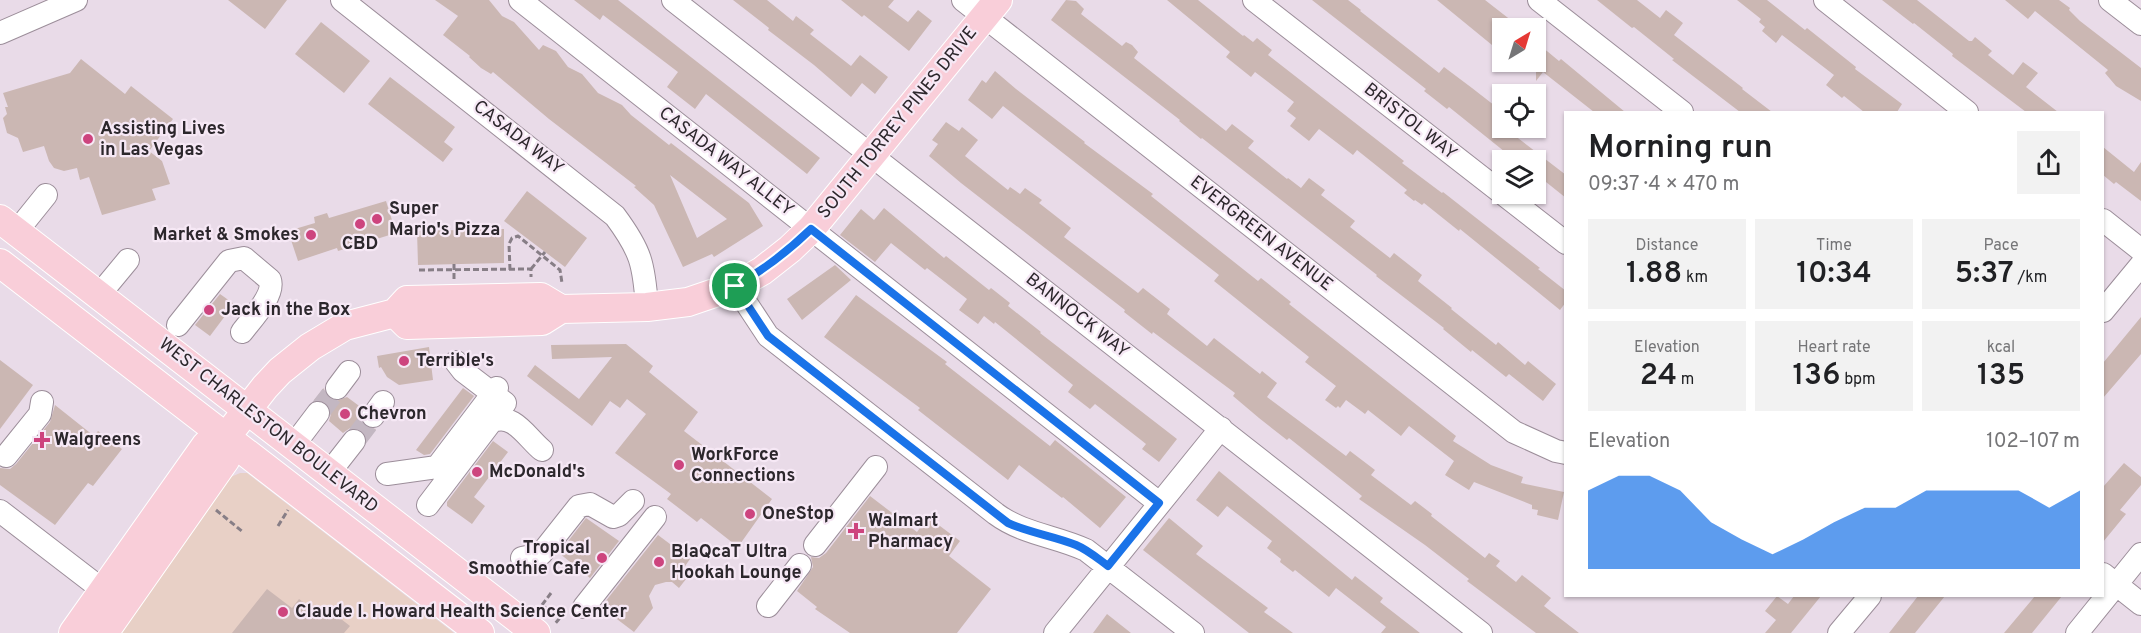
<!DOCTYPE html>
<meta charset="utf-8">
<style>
:root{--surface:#fff;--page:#f2f2f2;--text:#202124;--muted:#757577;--accent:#1a73e8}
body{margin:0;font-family:Overpass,sans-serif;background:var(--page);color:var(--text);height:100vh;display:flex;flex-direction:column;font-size:22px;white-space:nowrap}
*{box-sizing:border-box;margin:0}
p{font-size:20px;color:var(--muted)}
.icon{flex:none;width:33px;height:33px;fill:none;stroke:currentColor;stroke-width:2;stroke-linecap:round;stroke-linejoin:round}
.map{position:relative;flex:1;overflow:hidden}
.details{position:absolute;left:1564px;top:111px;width:540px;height:486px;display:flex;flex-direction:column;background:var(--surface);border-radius:0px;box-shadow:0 2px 4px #0004}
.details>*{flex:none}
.needle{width:39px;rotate:38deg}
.fabs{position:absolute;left:1492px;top:18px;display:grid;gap:12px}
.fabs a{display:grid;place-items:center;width:54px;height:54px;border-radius:0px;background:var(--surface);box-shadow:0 2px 4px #0004;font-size:30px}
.pin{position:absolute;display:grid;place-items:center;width:51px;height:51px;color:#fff;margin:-26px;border:3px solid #fff;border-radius:50%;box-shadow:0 2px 6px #0007}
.round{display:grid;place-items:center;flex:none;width:63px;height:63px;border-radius:0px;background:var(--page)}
.summary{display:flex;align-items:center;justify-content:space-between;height:102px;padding:0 24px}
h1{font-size:33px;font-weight:600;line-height:45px}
.figures{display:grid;grid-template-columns:repeat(3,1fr);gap:9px;height:102px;padding:6px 24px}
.figures div{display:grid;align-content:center;border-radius:0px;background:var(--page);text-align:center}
.figures b{font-size:30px;font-weight:600}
.figures small{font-size:16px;font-weight:400}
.figures p{font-size:16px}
.chart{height:168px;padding:12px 24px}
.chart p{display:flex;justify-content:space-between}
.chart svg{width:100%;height:108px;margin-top:6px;fill:var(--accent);opacity:.7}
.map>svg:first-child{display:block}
.education{fill:#e8d0c6}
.building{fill:#cbb7b3;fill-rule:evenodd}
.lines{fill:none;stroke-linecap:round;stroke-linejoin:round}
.minor-tunnel{stroke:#c3b7c2;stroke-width:22;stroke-dasharray:22 11;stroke-linecap:butt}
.minor-casing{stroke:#9c8e9a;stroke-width:24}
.major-casing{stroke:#fff;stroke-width:30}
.path{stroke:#877e86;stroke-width:3;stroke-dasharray:6 3;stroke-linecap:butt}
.minor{stroke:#fff;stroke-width:22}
.major{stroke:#f9ced9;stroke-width:28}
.route-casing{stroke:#fff;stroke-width:12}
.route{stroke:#1a73e8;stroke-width:8}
.poi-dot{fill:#cd447e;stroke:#f6e8f5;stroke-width:2}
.labels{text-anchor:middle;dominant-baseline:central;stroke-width:4.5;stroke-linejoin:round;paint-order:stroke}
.street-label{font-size:18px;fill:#2c272c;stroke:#f6e8f5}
.poi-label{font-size:18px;font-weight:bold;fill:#2c272c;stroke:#f6e8f5;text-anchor:start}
</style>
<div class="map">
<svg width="2141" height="633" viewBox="0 0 2141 633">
<rect width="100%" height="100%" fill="#e9dbe8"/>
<path class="education" d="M240 473H247L454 633H118L226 479Z"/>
<path class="building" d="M228 0H287L265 29Z
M435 0H489L502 16 514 22 539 50 543 45 556 51 568 67 582 74 598 93 622 105 631 115 669 145 671 143 749 203 763 226 714 257 712 254 683 267 654 205 634 187 636 186 549 119 493 72 491 74 481 68 469 57 470 56 443 35 458 16ZM670 175 727 219 697 238Z
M574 0H618L820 158 807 174 706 94 695 109 667 87 678 72 603 15 600 20Z
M733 0H767L793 21 796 16 814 30 810 34 851 66 860 55 888 77 875 94 862 83 851 97 814 65 768 30 769 28Z
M841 0H894L888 7 908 22 918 10 932 21 909 51 864 15 862 17Z
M1066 0 1076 1 1084 9 1081 14 1122 46 1126 42 1132 45 1138 52 1134 58 1226 131 1232 124 1254 141 1248 148 1287 179 1288 178 1301 188 1309 178 1325 190 1321 195 1355 221 1350 227 1390 258 1394 253 1422 275 1418 281 1452 308 1451 309 1496 345 1498 342 1525 365 1528 361 1556 384 1543 401 1509 374 1506 377 1472 350 1471 352 1443 329 1444 328 1376 276 1377 275 1202 138 1201 139 1179 121 1180 120 1051 20Z
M1167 0H1198L1243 36 1244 35 1253 42 1257 38 1272 50 1268 55 1404 161 1402 163 1442 193 1443 192 1540 268 1538 269 1566 291V302L1560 310 1460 229 1459 231 1424 203 1422 205 1415 200 1414 201 1404 193 1407 190 1357 150 1353 155 1319 129 1309 141 1290 126 1296 118 1287 111 1294 102 1255 72 1251 77 1226 57 1230 52Z
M1312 0H1348L1361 10 1360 11 1439 73 1444 67 1472 88 1499 109 1492 118 1566 175V198L1536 174V160H1515L1449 107 1447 109 1424 91 1426 89Z
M1437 0H1485L1521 28H1503V43L1497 38 1492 45Z
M1597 0H1637L1660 18 1666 10 1683 23 1674 35 1743 88 1742 89 1772 112H1740L1672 60 1674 59 1634 27 1632 28Z
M1737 0H1767L1805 30 1807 28 1856 67 1855 69 1902 104 1897 112H1864L1844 96 1842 98 1826 85 1834 75 1782 35 1776 43 1762 31 1765 27 1759 22 1761 19Z
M1882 0H1917L1969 41H1972L1975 37 1992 51 1988 55 2013 75 2023 62 2038 73 2026 87 2058 112H2026L1952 56 1953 54 1914 23 1913 24Z
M2005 0H2059L2070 8 2069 10 2080 21 2141 68V101L2116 86 2105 73 2108 70 2035 11 2028 19Z
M321 22 370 61 344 93 295 54Z
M1536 42 1559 61 1561 59 1625 112H1594L1543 72 1536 81Z
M81 59 125 94 131 86 173 119 149 151 162 161 170 184 152 189 156 200 102 215 89 177 80 180 77 168 64 171 54 168 49 161 44 146 23 152 18 138 7 133 3 118 7 114 5 107H8L3 93 70 73Z
M995 71 1016 89 1085 142 1084 143 1153 194 1151 196 1258 281 1261 278 1291 302 1289 304 1456 436 1453 441 1491 465 1523 477 1521 483 1564 492 1558 520 1537 515 1538 510 1532 509V505L1474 482 1469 490 1445 475 1454 461 1409 426 1401 436 1368 410 1365 414 1346 400 1340 408 1338 406 1336 408 1325 400 1336 386 1305 362 1309 357 1214 281 1219 275 1003 106 992 119 968 100 982 80 986 83Z
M390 77 455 127 444 142 453 149 443 162 368 104Z
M946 122 959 131 962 127 978 140 965 156 1008 190 1010 187 1020 194 1025 188 1042 200 1039 203 1071 228 1064 237 1138 293 1143 288 1170 309 1167 314 1207 346 1214 338 1260 374 1262 371 1277 383 1267 397 1346 456 1350 451 1375 470 1371 475 1411 505 1415 501 1432 514 1431 516 1485 558 1489 553 1500 561 1496 566 1516 582 1522 575 1551 598 1544 606 1579 633H1536L1467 581 1469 579 1425 545 1359 499 1362 496 1289 438 1287 440 1259 418 1233 396 1235 393 1153 332 1152 334 1124 312 1125 310 961 183 929 156 938 144 932 140Z
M2103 147 2134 172 2141 162V201L2116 182 2114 184 2103 175Z
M527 191 587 238 565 267 504 221Z
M386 201 396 233 338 251 337 248 298 261 288 231 315 223 314 217 327 213 329 218Z
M884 208 944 258 946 256 989 290 991 288 1010 303 1008 306 1041 332 1040 333 1177 439 1159 462 1142 449 1146 444 1141 440 1095 404 1090 409 1068 392 1073 385 995 322 994 324 984 316 978 324 959 310 967 299 927 268 925 270 891 243 875 262 840 235 861 209 874 220Z
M504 229V263L418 265 417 231Z
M835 265 851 280 802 320 787 299Z
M220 294 234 304 210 336 195 325Z
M856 295 947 362 945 364 1050 446 1055 440 1126 497 1100 528 1063 497 1062 498 1019 465 1008 480 918 410 920 408 824 337Z
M2141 317V354L2103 398V363Z
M626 344 653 366 649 372 698 412 684 431 772 499 738 547 701 518 697 522 667 499 671 494 615 453 646 414 627 399 620 408 610 401 592 426 527 376 535 365 579 399 612 357 552 359 551 345Z
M429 347 433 380 399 385 387 377 381 367 379 368 377 356Z
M0 360 33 385 0 429Z
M324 388 325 394 329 399 336 401 347 397 362 408 360 415 361 422 366 427 376 429 367 441 366 435 362 430 355 428H350L343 433 329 421 331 414 330 407 326 402 314 400Z
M463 388 474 396 430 454 424 455 416 450Z
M55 405 94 436 98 431 122 449 93 486 88 483 55 525 0 485V468L10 469 16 464 50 422Z
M493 441 508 452 474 497 485 506 472 524 447 506V502Z
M2124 463 2141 477V485L2120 510 2126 514 2103 542V487Z
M1219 471 1352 580 1355 576 1383 598 1380 602 1420 633H1381L1386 627 1336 588 1329 597 1295 570 1293 572 1280 562 1281 559 1267 548 1272 541 1227 506 1218 517 1196 500Z
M870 496 917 532 928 517 960 541 949 556 991 589 957 633H850L815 609 817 607 797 591 813 567 811 557 819 558 826 553Z
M586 518 619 541 590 578 559 553Z
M1169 518 1203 546 1196 554 1268 608 1264 612 1293 633H1249L1143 550Z
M658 535 690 559 683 569 690 574 679 588 672 582H666L655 585 649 596 653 608 634 632 601 607Z
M267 589 292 608 299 599 322 616 327 608 350 626 344 633H232Z
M1777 596 1788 604 1794 596H1821L1791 633H1765L1776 620 1765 611Z
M1918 596H1945L1915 633H1889Z
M2035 596H2062L2032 633H2004Z
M1107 614 1131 633H1093Z"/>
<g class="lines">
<path class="minor-tunnel" d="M318 413 337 388
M354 441 373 416"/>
<defs>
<path id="minor" d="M342 0 615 216C641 251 644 264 647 307
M520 0 1159 503
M673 0 1481 633
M963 0 1514 432 1556 451 1566 453
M1254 0 1566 243
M1539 0 1682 112
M1825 0 1967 112
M2110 0 2141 24
M0 33 76 0
M2103 220 2141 250
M17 231 46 195
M735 286 768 336 996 514C1023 534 1056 536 1086 550L1193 633
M99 295 128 260
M2103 311 2141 265
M178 325 229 261 244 258 270 280C275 295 251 320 242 332
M456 362 463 371 505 403
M337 388 349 372
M373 416 383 402
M293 446 318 413
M6 456 40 414 42 402
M329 473 354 441
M387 474 437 467 497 388
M428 505 491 422C513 411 527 438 542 450
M0 511 104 591
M815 545 876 467
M522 558 541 554 579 506 590 504 613 517 619 515 633 501
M2103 574 2141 604
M768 606 800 565
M584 607 655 517
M1055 633 1221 428
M1839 633 1870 596
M2077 633 2141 554"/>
<path id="major" d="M0 219 536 633
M0 263 480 633
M395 313 407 325 542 321 561 309 647 307 688 302 735 286 762 271 790 249 811 229 998 0
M73 633 206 445 226 437 265 387 280 371 310 347 345 326 395 313 407 300 541 297 561 309
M104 633 226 459V437"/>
</defs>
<use href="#minor" class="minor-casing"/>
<use href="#major" class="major-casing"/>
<path class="path" d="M531 269 545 252
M419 270 531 269V277
M510 270 509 244 512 238 518 236 560 270 562 283
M454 279V264
M216 510 243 532
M278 526 288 510
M551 593 542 605 559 619 554 625"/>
<use href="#minor" class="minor"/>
<use href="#major" class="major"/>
</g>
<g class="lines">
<defs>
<path id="route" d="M811 229 1159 503 1108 566C1097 558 1088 550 1076 545 1054 536 1030 533 1008 523L768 336 735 286C764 270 787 252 811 229Z"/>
</defs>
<use href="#route" class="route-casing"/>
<use href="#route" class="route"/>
</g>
<g class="poi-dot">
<circle cx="88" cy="139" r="6"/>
<circle cx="377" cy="219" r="6"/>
<circle cx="360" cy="224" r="6"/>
<circle cx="311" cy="235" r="6"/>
<circle cx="209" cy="310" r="6"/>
<circle cx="404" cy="361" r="6"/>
<circle cx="345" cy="414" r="6"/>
<path d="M39 431h6v6h6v6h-6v6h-6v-6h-6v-6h6z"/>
<circle cx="679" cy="465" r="6"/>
<circle cx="477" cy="472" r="6"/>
<circle cx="750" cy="514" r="6"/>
<path d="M853 522h6v6h6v6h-6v6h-6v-6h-6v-6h6z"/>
<circle cx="602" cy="558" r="6"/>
<circle cx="659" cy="562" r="6"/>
<circle cx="283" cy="612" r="6"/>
</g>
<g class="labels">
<g class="street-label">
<text transform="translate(1410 122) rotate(38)">BRISTOL WAY</text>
<text transform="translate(898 123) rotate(-51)">SOUTH TORREY PINES DRIVE</text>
<text transform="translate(518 138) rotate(38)">CASADA WAY</text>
<text transform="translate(726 162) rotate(38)">CASADA WAY ALLEY</text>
<text transform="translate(1261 234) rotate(38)">EVERGREEN AVENUE</text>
<text transform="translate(1077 316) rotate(38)">BANNOCK WAY</text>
<text transform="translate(268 426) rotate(38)">WEST CHARLESTON BOULEVARD</text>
</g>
<g class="poi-label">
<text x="100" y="129">Assisting Lives<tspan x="100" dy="21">in Las Vegas</tspan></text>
<text x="389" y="209">Super<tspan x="389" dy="21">Mario's Pizza</tspan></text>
<text x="299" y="235" text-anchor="end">Market &amp; Smokes</text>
<text x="360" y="244" text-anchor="middle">CBD</text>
<text x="221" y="310">Jack in the Box</text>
<text x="416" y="361">Terrible's</text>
<text x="357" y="414">Chevron</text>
<text x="54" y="440">Walgreens</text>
<text x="691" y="455">WorkForce<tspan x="691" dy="21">Connections</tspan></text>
<text x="489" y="472">McDonald's</text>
<text x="762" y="514">OneStop</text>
<text x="868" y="521">Walmart<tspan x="868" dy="21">Pharmacy</tspan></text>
<text x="590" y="548" text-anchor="end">Tropical<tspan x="590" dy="21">Smoothie Cafe</tspan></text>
<text x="671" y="552">BlaQcaT Ultra<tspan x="671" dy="21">Hookah Lounge</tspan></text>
<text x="295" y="612">Claude I. Howard Health Science Center</text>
</g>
</g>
</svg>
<div class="fabs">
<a><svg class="needle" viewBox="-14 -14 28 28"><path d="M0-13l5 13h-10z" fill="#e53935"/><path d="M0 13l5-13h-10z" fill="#757577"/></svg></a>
<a><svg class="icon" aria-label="locate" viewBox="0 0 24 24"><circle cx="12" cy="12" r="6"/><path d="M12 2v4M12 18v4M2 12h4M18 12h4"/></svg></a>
<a><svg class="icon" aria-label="layers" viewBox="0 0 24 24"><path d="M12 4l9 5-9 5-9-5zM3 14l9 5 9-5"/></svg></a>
</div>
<div class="pin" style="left:735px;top:286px;background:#1e9e55"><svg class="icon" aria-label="arrive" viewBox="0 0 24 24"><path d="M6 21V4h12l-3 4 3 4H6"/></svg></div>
<section class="details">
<div class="summary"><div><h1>Morning run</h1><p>09:37 · 4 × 470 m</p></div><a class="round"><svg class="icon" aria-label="share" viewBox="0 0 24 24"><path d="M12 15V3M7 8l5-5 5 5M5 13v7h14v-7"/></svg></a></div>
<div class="figures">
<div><p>Distance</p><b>1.88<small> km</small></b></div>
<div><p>Time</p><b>10:34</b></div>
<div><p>Pace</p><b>5:37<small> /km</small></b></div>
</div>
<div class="figures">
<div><p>Elevation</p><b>24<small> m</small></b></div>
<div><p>Heart rate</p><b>136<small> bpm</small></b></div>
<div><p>kcal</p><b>135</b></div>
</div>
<div class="chart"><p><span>Elevation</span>102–107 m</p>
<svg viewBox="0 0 160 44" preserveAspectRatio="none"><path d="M0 44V12L10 6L20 6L30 12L40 25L50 32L60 38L70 32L80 25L90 19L100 19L110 12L120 12L130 12L140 12L150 19L160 12V44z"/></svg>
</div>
</section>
</div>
